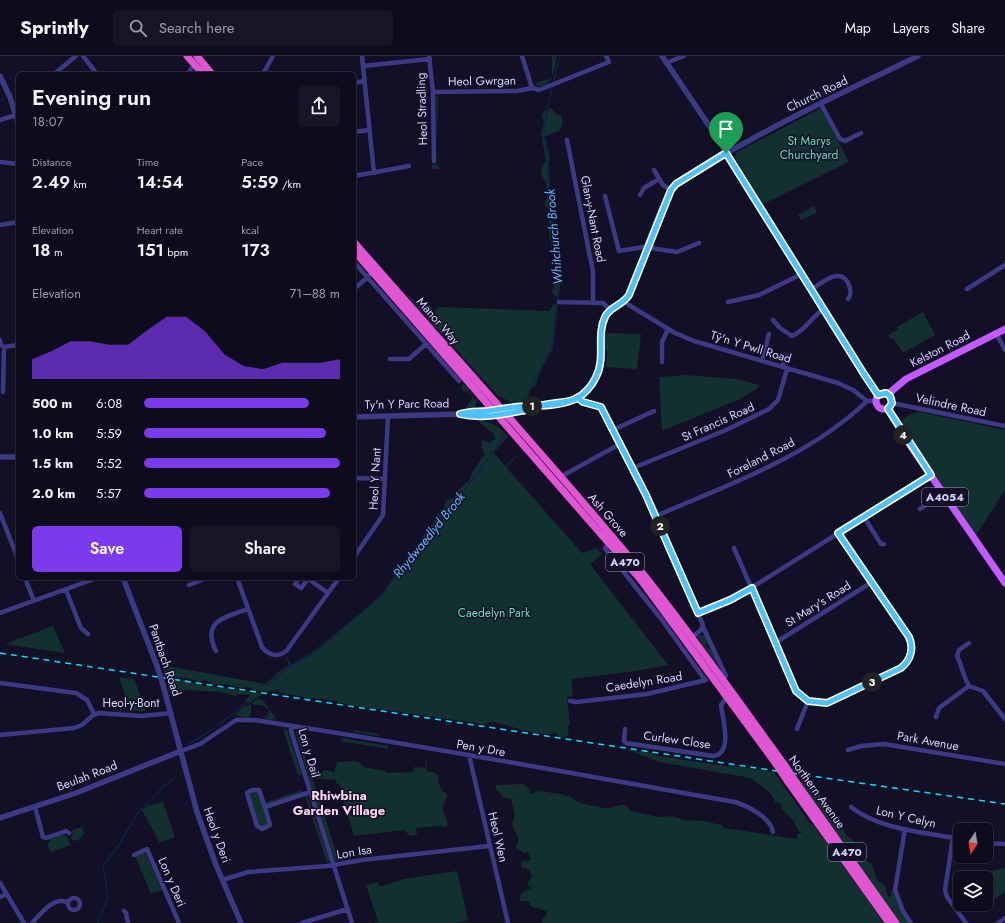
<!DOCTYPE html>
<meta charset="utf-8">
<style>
:root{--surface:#0e0b1c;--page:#171425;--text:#f1f3f6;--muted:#9b9ba3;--line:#2e2b3b;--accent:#7c3aed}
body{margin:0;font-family:Jost,sans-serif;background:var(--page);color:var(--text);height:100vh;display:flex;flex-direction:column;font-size:15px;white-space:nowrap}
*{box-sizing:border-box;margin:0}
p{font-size:13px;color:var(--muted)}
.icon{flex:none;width:22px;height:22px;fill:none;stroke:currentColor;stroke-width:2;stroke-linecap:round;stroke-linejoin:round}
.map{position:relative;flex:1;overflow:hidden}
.sheet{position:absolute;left:16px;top:16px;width:340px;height:508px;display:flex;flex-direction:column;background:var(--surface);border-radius:6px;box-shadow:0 1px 3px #0004,0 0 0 1px var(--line)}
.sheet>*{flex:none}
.needle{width:26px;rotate:192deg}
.fabs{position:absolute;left:953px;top:767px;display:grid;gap:8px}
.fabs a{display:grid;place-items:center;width:40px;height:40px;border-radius:6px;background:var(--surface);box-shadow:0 1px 3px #0004,0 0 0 1px var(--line);font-size:20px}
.pin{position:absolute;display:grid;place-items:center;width:34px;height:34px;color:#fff;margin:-41px -17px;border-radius:50% 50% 50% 0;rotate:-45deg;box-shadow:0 0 4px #0007}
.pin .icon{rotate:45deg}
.km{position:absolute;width:20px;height:20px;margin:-10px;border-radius:50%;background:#222;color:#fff;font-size:11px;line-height:20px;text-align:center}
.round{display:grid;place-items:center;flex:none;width:42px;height:42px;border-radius:6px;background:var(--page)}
.head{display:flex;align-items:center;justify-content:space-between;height:68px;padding:0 16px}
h1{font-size:22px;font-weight:600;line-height:30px}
.stats{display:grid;grid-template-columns:repeat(3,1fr);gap:6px;height:68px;padding:4px 16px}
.stats div{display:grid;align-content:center}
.stats b{font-size:17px;font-weight:600}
.stats small{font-size:11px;font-weight:400}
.stats p{font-size:11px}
.chart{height:112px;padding:8px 16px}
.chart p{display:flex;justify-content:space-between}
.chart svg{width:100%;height:72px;margin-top:4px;fill:var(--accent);opacity:.7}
.action{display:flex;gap:8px;margin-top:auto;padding:8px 16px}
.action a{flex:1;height:46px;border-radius:6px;background:var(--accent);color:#fff;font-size:16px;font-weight:600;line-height:46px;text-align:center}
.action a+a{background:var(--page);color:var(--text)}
ul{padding:0 16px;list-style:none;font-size:13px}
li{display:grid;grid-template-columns:64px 48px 1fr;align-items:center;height:30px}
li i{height:10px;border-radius:5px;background:var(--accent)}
header{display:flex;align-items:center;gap:24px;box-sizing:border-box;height:56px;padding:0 20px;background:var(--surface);border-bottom:1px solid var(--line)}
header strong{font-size:19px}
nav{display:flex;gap:22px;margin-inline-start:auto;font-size:14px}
.search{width:280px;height:36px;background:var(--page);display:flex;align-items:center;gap:10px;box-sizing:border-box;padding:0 14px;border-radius:6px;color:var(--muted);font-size:15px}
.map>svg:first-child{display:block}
.green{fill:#12302f}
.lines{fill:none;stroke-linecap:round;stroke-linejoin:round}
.stream{stroke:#0c2248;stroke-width:1.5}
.minor{stroke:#3d3a85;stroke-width:4.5}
.tertiary{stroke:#3d3a85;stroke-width:5.5}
.primary{stroke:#c25bff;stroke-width:7}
.trunk{stroke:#e055d1;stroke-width:7}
.rail{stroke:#00e5ff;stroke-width:1.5;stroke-dasharray:6 5;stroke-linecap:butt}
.tertiary-bridge{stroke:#3d3a85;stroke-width:5.5}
.trunk-bridge{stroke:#e055d1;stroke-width:7}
.route-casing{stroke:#fff;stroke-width:8}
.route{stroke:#4fc3f7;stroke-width:5}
.labels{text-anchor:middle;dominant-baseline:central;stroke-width:3;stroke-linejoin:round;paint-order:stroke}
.shield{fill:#130f26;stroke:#9e99be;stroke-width:1}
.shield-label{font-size:11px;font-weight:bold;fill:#d9d4ff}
.street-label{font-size:12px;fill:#d9d4ff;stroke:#130f26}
.park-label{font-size:12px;fill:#5fe0c0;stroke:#130f26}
.water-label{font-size:13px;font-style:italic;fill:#62b6ff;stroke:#130f26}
.neighbourhood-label{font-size:13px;font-weight:bold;fill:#ffd6f0;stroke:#130f26}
</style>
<header>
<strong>Sprintly</strong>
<div class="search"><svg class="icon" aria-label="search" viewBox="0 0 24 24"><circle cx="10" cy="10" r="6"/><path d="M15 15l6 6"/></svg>Search here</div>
<nav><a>Map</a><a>Layers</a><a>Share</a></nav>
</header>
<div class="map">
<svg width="1005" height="867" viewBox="0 0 1005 867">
<rect width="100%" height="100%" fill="#130f26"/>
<path class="green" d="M552 0H557C554 13 554 31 537 30L535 27 552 22Z
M438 40 437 96 439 113H432V109L438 108V102H437L436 41Z
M551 52 555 57 561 60 563 66 559 75 545 80 550 101 548 118 555 189 562 219 559 238 556 241 552 236 556 223 549 175V156L544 147 547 143 546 126 541 118 542 112 546 104 541 78 544 65 542 60 543 55Z
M821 52 849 106 763 148 737 107 735 100 737 96Z
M814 150 817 157 801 164 798 159Z
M402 234 425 254V255L420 254Z
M554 248 558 249 553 293 540 315 536 329 532 332 525 347H512L497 339 436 271 433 259 438 251 549 255Z
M923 256 935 279 903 297 893 282 890 283 888 279 898 273 897 271Z
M605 277 641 278 637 313 606 311 607 295 605 294Z
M685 319 738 323 759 329 758 332 740 343 662 375 659 321Z
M463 328 469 331V335L477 345 474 352 465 353 472 343V339L461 333Z
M920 356 1005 374V434L975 481 902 372 901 367C905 360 912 357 920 356Z
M481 363 497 370 508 380 494 397 505 410 522 395 506 411 582 497 597 492 602 498 590 508 668 609 635 615 573 623 572 626 573 640 567 641 570 669 567 670 569 675 567 680 563 682 558 680 555 676C543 684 506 667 492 666 490 666 488 667 486 668 481 669 473 666 468 666L339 647 337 645C329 644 315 641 309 643L305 641 281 637 279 636V633C272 637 255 636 248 631L240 632 226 628H213L205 624 197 626 189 622 168 621 164 619 162 609 266 628 277 617 289 609 286 601 287 600 291 609 314 595 381 540 407 501 432 469 440 454 444 452 446 445 454 442 459 433 469 425 473 415 485 398 481 391 482 385 483 384 490 387 495 383 494 378 480 367Z
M53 570 65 597 5 588Z
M699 579H704L709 588 705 589 707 592 710 591 718 606 716 607 697 581Z
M119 621 134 623 146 655H130Z
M168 623 185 624 201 629 260 637 261 639 248 648 245 645 250 639 237 638 235 640 220 636 171 633 169 629Z
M257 643 263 644 276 663 269 664 263 661 268 659 269 653 265 652V650L251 648V658L248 663 235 659 244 650H248Z
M283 673 287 674 302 719H298Z
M354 674 379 678V680L353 676Z
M295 675H297L311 720 308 719Z
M342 682 388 690V693L341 685Z
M627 694 653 697V699L730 711V709L774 716 811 769 813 768 884 867H542L541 865 547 858V855L532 851 528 845H520L521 837 532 832 527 829 532 820 529 813 522 812 521 806 531 804 528 796 524 797 516 792 519 783C516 773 508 772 515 760L511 743 504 742 495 732 496 729 523 728 530 733 529 738H533L536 735C546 736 561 737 570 741 575 744 579 747 584 748 590 750 596 750 603 752 614 755 624 742 630 755L659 761 672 760 683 764 704 765 721 769 724 772 796 783 798 778 803 776 799 775 792 763 781 752 782 749 778 746 776 747 770 737 751 722 659 706Z
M428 697 426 713 428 716H434L439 720 438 725 442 735 446 737 447 741 442 752 448 769 445 771 440 770 416 772 417 778 414 780 409 779 404 774 354 780 339 728 336 727V724L314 722 313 720 325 714 335 716V712L338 706 355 705 362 708 363 711 385 715 386 717 413 716 414 711 425 712Z
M308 720 312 721 339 805H335Z
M806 723 811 727 830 754 835 758 847 780 853 784 859 799 872 809 877 824 885 830 888 841 892 839 889 834 893 836 898 847 908 858 909 867H897L806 736 802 728Z
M302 734V736L267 748 266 746Z
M255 735 259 737 268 765V768L262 771 259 770 249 737Z
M307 739 330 805 327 806 305 740Z
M163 746 175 781 160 787 142 754 149 748 150 749Z
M82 771 84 778 78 784 73 785 71 780 73 779 72 774Z
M64 778 67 781 71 789 51 796 47 788 50 786 49 783Z
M145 796 162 834 151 838 135 800Z
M1005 812V836L989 847 987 843 990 815Z
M457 815 468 864 458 867H374L378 865 366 829 378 826 380 831 404 823Z"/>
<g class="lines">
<path class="stream" d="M554 24 560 0
M0 44 4 43
M523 347 552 292 559 227 553 187 548 100 544 80V70L552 33
M268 629 287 612 314 597 381 540 412 496 452 451 506 378
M189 688 213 673 253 642
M98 867 108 841 103 809 117 792 138 757 165 729 173 723"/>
<path class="minor" d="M83 0 97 18
M362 0 374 117
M429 0 433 36 434 105
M522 0 532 32
M666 7 684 0
M363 10 430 3
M54 18 76 0
M188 18 195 7
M263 18 273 0
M354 27 364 25
M532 32 539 34 609 6 606 0
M433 36 517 35 532 32
M821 48 840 83 845 85 861 77
M0 64 16 59
M354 76 369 74
M567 84 593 216V246
M0 106 18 108
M654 114 663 129 671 134
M354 120 409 110
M640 139 644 132 659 123
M605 140 619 195 644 191 677 196 699 187
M0 169 18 166
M354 206 459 325
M354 233 370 219
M967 233 1005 209
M811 234C818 229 829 220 837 220 848 219 854 236 848 243
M559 246 603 247 611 254
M624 246 675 277 694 285 838 327 853 334 867 345H875
M728 246 759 239 802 218
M773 264 780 272 792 280C806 274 811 261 824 253
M996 277 1005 294
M0 284 1 289 4 291 18 289
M390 303H409L426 288
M762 305 769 278
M662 306V286L668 273
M782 311 787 300
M3 336 4 291
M578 342C585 349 596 346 602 352L656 460 703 569 701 574 692 581
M892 347 1005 370
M613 374 654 355
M633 412 726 374 769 353 778 344 787 313
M560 421 620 388
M354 422 385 423
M920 453 942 437
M0 457 18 503
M656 460C729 428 809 401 867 345
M864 461 881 488H884
M609 487 605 492 607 495 662 564 705 624
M734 492 794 631C800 642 810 648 822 647 838 647 885 620 901 611 911 604 914 592 909 581L838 477
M354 501 383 459 388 360
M25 522 34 545
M237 522 262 591C269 600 279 602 287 594L339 522
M299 522 295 528 301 532 308 523
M307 522 328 537
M189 529 207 522
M66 534 81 572 88 578
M0 557 97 522
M698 557 751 532 931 419
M703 571 726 620
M775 587 872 526
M969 587 959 594 957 600C962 610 963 620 969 630
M216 595C201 565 225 561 248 553
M0 627 76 637 87 644 94 658
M570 645 576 646 647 638 706 624
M936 661 939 652 969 630 983 635 1005 663
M291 670V675L352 867
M625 673 624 685 626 687 713 700C734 698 722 660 721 649L728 640
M797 673 808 645
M0 679 74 672 82 669 92 660 98 657 142 660 171 657
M848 694 861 690 884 688 1005 708
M181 695 200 688 236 664H254C415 688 575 718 735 746 748 750 771 762 773 776
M469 699 508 867
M35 751 43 781 46 782 66 775 69 777
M265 751 259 734H252L247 737 257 770 262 773 270 769 265 751 310 736
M851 751C880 774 924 776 960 783
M905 773 895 834 903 855 911 867
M953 781 945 834 947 841 966 867
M986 787 1005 788
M134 799 147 793 179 867
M222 824 248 816 327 810 362 804 489 790
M0 827 24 867
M0 841 6 838
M68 848a6 6 0 1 1 12 0a6 6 0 1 1-12 0Z
M124 855 126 857 128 867
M32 867C42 857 52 841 67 846
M302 867 348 853
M998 867 1005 862"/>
<path class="tertiary" d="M662 0 718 83 878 339
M0 20 10 41 18 67
M460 358C483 364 514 359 536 351 549 346 565 349 577 343 587 337 594 326 599 316 606 299 597 279 604 262 609 249 625 249 631 235 638 217 663 138 675 129 697 111 727 97 752 83 806 53 863 27 918 0
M354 361 460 358 508 351 533 350
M0 401H18
M123 522 157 610
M163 629 197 756 216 809 241 867
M0 762 76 737 181 695"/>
<path class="primary" d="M876 345a8 8 0 1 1 16 0a8 8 0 1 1-16 0Z
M888 338 906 323 1005 273
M888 353 905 382 1005 527"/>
<path class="trunk" d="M187 0 203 18
M197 0 212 18
M354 186C448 294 545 399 636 509 688 573 735 641 784 708
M354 195 640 523 776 708
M788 726 889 867
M796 726 896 867"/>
<path class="rail" d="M0 597 770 714 1005 748"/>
<path class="tertiary-bridge" d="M157 610 163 629"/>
<path class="trunk-bridge" d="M776 708 788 726
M784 708 796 726"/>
</g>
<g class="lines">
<defs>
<path id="route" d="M726 97 676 128 671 134 629 239C623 249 609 251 605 261 596 280 606 302 596 321 592 330 584 339 575 343 563 349 544 350 530 350 516 350 502 353 488 355 478 356 470 355 460 358 483 364 509 357 532 353 545 345 564 349 578 342L583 346 601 351 646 439 698 557 730 544 752 532 796 635 808 645 827 647 901 612C911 604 914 592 909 581L838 477 931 419 888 353 892 347 890 340 886 337 878 339 864 318 726 97"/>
</defs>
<use href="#route" class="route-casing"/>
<use href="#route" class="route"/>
</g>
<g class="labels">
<g class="shield">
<rect x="922" y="432" width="46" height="18" rx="3"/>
<rect x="606" y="497" width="38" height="18" rx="3"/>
<rect x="828" y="787" width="38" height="18" rx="3"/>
</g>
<g class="shield-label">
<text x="945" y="441">A4054</text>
<text x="625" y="506">A470</text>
<text x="847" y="796">A470</text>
</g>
<g class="street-label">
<text transform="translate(482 25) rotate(-1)">Heol Gwrgan</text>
<text transform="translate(817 38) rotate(-26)">Church Road</text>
<text transform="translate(422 53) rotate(-92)">Heol Stradling</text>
<text transform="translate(593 163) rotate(79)">Glan-y-Nant Road</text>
<text transform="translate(438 265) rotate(49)">Manor Way</text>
<text transform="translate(751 291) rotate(17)">Tŷ'n Y Pwll Road</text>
<text transform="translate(940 293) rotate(-27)">Kelston Road</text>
<text transform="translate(407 348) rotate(-1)">Ty'n Y Parc Road</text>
<text transform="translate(951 349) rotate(12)">Velindre Road</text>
<text transform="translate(718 366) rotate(-24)">St Francis Road</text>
<text transform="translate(761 402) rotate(-27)">Foreland Road</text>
<text transform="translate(375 423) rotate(-87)">Heol Y Nant</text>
<text transform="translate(608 459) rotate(49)">Ash Grove</text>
<text transform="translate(818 548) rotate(-32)">St Mary's Road</text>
<text transform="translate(165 604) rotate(71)">Pantbach Road</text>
<text transform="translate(644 626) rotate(-9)">Caedelyn Road</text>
<text x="131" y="647">Heol-y-Bont</text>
<text transform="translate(677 684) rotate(8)">Curlew Close</text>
<text transform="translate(928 685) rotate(10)">Park Avenue</text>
<text transform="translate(481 692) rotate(10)">Pen y Dre</text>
<text transform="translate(309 697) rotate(74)">Lon y Dail</text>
<text transform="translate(87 720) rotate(-21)">Beulah Road</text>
<text transform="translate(817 736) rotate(54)">Northern Avenue</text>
<text transform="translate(906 761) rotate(13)">Lon Y Celyn</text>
<text transform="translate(217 779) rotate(70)">Heol y Deri</text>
<text transform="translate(498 781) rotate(77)">Heol Wen</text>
<text transform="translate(354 796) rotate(-9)">Lon Isa</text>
<text transform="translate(172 826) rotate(67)">Lon y Deri</text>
</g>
<g class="park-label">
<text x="809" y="85">St Marys<tspan x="809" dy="14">Churchyard</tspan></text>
<text x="494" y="557">Caedelyn Park</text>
</g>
<g class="water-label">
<text transform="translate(554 181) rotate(-95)">Whitchurch Brook</text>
<text transform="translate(429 479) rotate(-51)">Rhydwaedlyd Brook</text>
</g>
<g class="neighbourhood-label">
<text x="339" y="739">Rhiwbina<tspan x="339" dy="15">Garden Village</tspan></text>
</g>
</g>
</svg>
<div class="fabs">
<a><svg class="needle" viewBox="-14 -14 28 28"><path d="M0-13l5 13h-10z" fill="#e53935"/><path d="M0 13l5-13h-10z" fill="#9b9ba3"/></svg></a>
<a><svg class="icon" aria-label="layers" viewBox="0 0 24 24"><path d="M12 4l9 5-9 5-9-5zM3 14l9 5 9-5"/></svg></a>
</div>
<div class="pin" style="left:726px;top:97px;background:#1e9e55"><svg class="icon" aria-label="arrive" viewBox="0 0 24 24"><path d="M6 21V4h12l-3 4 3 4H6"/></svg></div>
<b class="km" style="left:532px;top:350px">1</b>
<b class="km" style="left:660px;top:470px">2</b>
<b class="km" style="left:872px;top:626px">3</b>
<b class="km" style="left:903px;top:379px">4</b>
<section class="sheet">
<div class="head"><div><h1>Evening run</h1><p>18:07</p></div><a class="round"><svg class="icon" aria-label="share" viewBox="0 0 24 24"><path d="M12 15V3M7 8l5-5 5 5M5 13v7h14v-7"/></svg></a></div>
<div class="stats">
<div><p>Distance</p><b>2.49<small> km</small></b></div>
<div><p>Time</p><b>14:54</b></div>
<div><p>Pace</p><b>5:59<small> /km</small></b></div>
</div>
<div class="stats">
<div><p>Elevation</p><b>18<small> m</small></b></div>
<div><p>Heart rate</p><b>151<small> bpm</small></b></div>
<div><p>kcal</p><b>173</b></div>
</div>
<div class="chart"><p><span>Elevation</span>71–88 m</p>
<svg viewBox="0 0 160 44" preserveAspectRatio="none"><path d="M0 44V32L10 27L20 21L30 21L40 23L50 23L60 14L70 6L80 6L90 15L100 29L110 36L120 38L130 34L140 34L150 34L160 32V44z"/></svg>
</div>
<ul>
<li><b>500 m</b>6:08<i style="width:84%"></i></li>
<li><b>1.0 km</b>5:59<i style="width:93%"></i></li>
<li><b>1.5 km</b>5:52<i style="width:100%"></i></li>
<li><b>2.0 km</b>5:57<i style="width:95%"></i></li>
</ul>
<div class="action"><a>Save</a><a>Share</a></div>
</section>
</div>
